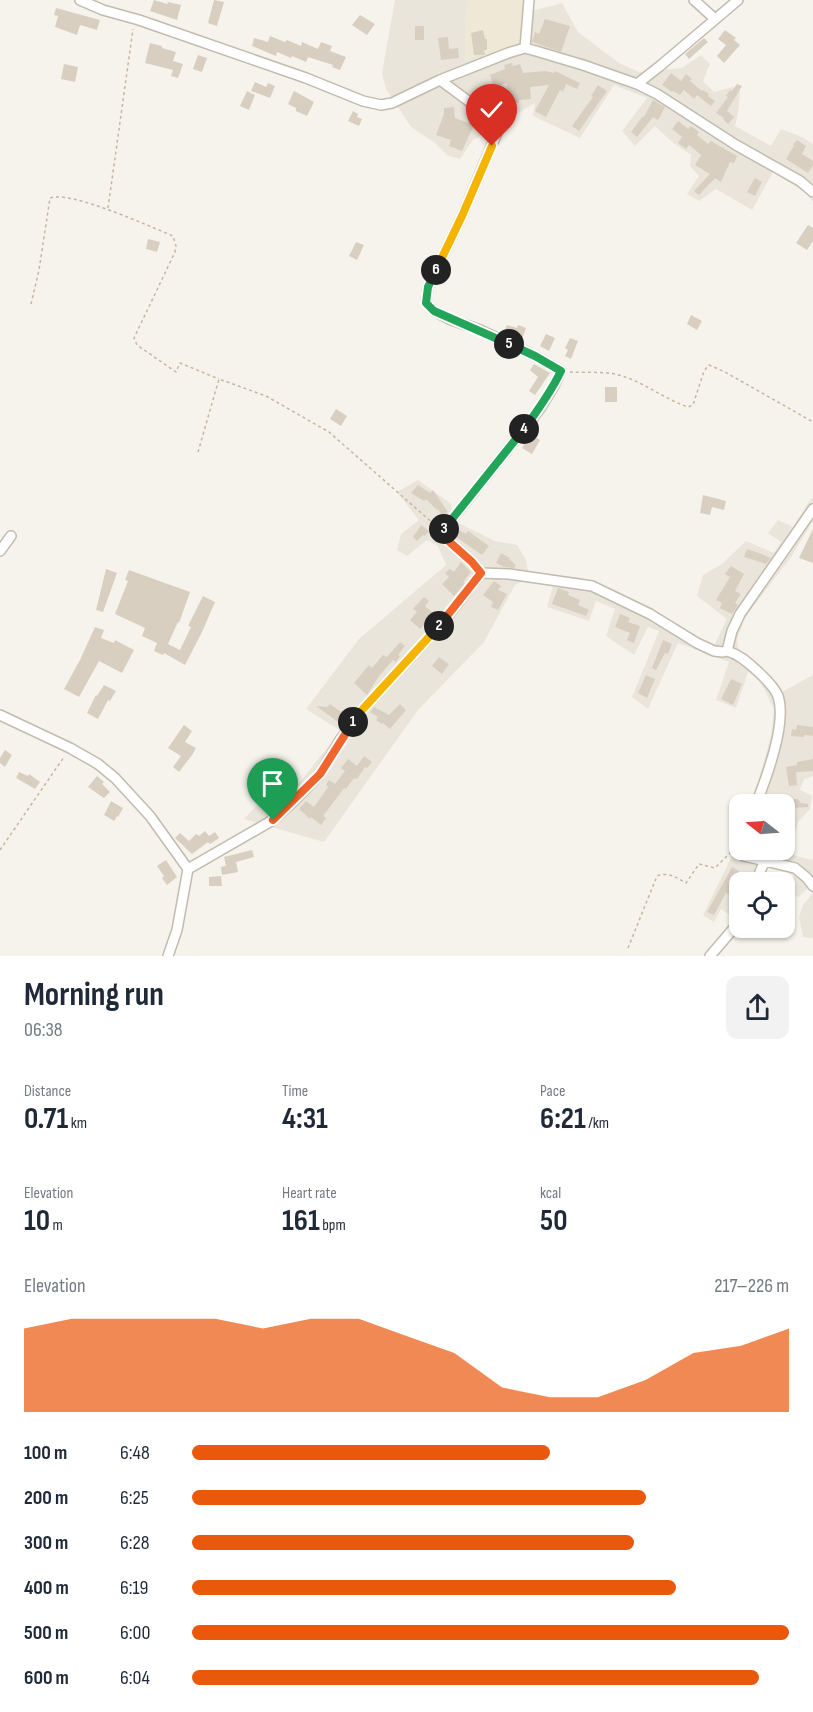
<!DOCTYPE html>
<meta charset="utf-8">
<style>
:root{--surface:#fff;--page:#f2f2f3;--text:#1f2937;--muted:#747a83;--accent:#ea580c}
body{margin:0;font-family:"Sofia Sans Condensed",sans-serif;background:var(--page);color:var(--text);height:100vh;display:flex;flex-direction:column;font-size:22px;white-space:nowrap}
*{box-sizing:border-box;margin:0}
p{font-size:20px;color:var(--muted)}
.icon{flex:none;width:33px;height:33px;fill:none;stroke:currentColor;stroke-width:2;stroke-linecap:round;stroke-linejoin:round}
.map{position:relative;height:956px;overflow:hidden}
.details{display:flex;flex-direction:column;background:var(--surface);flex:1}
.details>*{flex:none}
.needle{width:39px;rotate:287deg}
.fabs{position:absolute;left:729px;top:794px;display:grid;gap:12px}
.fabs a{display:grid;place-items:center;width:66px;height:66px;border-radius:12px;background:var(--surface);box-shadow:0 2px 4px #0004;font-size:30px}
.pin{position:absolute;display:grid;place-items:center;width:51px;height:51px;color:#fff;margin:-62px -26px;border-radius:50% 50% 50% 0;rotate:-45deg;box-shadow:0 0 6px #0007}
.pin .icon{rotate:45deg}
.km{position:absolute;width:30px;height:30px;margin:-15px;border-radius:50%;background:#222;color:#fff;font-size:16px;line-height:30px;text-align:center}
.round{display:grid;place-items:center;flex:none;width:63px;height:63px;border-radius:12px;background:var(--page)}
.overview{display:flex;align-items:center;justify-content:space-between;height:102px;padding:0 24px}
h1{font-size:33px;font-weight:700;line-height:45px}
.figures{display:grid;grid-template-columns:repeat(3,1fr);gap:9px;height:102px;padding:6px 24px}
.figures div{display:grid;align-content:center}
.figures b{font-size:30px;font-weight:700}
.figures small{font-size:16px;font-weight:400}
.figures p{font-size:16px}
.chart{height:168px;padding:12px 24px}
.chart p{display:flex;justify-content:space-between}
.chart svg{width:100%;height:108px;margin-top:6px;fill:var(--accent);opacity:.7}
ul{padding:0 24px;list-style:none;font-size:20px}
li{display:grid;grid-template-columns:96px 72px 1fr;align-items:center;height:45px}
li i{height:15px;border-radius:8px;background:var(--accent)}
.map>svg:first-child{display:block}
.residential{fill:#eae5da}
.education{fill:#efe8d6}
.building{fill:#d8cfc1}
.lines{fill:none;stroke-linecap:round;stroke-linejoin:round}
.minor-casing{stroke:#c2bbae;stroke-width:12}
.path{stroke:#c4b79f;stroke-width:1.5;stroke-dasharray:3 3;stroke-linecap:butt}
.minor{stroke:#fff;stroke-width:9}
.split-1-casing{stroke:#fff;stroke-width:12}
.split-2-casing{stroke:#fff;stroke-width:12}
.split-3-casing{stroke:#fff;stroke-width:12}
.split-4-casing{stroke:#fff;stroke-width:12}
.split-5-casing{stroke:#fff;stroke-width:12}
.split-6-casing{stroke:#fff;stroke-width:12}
.split-7-casing{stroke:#fff;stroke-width:12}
.split-1{stroke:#f0652b;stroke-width:8}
.split-2{stroke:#f5b400;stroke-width:8}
.split-3{stroke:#f0652b;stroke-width:8}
.split-4{stroke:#22a559;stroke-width:8}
.split-5{stroke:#22a559;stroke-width:8}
.split-6{stroke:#22a559;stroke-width:8}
.split-7{stroke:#f5b400;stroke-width:8}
</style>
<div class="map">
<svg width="813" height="956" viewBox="0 0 813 956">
<rect width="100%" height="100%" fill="#f6f3ec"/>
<path class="residential" d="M395 0H528L531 9 536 10 562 3 578 32 619 63 639 72 682 68 701 55 710 64 703 81 714 92 733 87 740 92 738 113 735 126 771 146 781 129 802 137 813 144V202L804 192 773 172 752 210 716 189 699 201 687 194 699 176 690 166 691 155 671 141 655 126 635 146 622 131 647 98 614 85 580 138 533 116 535 103 473 140 460 159 447 155 435 143 411 127 386 89 382 73Z
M418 480 450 503 458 523 495 541 517 545 526 560 528 571 581 578 631 598 714 646 727 619 697 596 703 575 722 564 746 541 774 553 781 542 768 533 778 520 793 527 810 500 813 497V521L791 557 746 616 737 639 738 648 768 675 782 692 813 675V776L804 779 800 790 812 796 810 809 798 822 794 837 785 836 784 804H749L757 787 771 736 774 709 759 679 749 670 736 708 716 700 729 662 678 643 648 709 632 697 659 631 648 627 634 655 606 636 615 609 596 601 589 621 547 607 553 586 523 581 515 585 484 642 418 710 324 842 244 819 273 788 286 799 341 731 306 709 359 639 446 565 438 546 427 540 407 556 397 550 401 534 419 520 397 492Z
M739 824 740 849H769L812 860 813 859V938L803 937 799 917 803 905 812 894 809 887 799 897 791 894 786 885 794 875 767 865 756 882H740L739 907 733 917 721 909 714 922 703 915 731 858 732 839Z"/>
<path class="education" d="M469 0H526L523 44 465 60V22Z"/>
<path class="building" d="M154 0 167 4 168 2 181 5 177 20 150 11Z
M214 0 224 2 217 26 208 23Z
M56 8 100 20 97 30 80 25 77 35 55 27 58 16 54 15Z
M360 15 375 24 367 35 352 25Z
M545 19 570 26 561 52 532 42 535 32 539 34Z
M415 26H424V40H415Z
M483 30 485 39H487V50H484L485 55H474L471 33Z
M725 30 736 38 734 40 740 45 724 63 717 56 726 45 718 39Z
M270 36 285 42 287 40 301 46 302 42 318 49 321 42 332 46 330 51 346 57 340 70 332 67 333 65 308 57 306 62 292 56 291 58 277 52 276 56 252 46 254 38 268 42Z
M448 37 449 49 458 48 459 58 441 60 438 38Z
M704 38 708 42 689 59 685 54Z
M150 43 162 46V48L176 52 173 61 183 64 178 78 171 76 173 70 145 63Z
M198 55 207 58 202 72 193 69Z
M512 63 513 66 520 64 523 73 545 71 554 73 555 71 580 83 577 89 566 84 563 92 560 90 546 117 535 111 549 85 530 87 531 99 519 100V103H508L507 83 494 88 490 75 505 69 504 65Z
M64 64 78 67 75 82 61 79Z
M671 73 681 81 686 74 692 79 690 81 702 91 703 90 709 94 708 96 715 101 711 106 697 95 694 99 684 90 680 95 673 91 672 92 662 85Z
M255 82 266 87 268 83 275 86 270 98 251 91Z
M737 84 742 86 727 111 734 117 728 124 723 119 724 118 716 113 728 97 726 96 730 90 732 91Z
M598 85 607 91 579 131 572 126 593 97 591 96Z
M247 91 255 95 249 110 240 106Z
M294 91 314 102 307 116 296 111V108L288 104Z
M653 100 665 107 658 120 653 117 637 137 631 132 643 116 644 117Z
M454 107 455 118 468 123 469 121 475 123 462 151 449 146 451 140 436 135 444 114V108Z
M353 111 358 114 357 117 362 119 359 126 348 121Z
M678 121 688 129 691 126 699 132 697 135 708 144 711 141 737 156 734 163 730 162 721 182 715 178 699 195 694 191 710 174 695 165 701 155 689 145 686 149 678 143 682 137 672 129Z
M797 140 806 146 802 154 813 161V165L808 173 786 159 794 146 793 145Z
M755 178 762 182 755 196 747 192Z
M808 225 813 228V241L807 250 796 243Z
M148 239 160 242 157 252 146 249Z
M356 242 364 245 357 260 349 256Z
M691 315 702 321 697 330 687 324Z
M507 325 517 328 518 325 526 328 521 342 512 338 513 335 504 332Z
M546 334 555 338 549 351 540 346Z
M570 338 578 341 571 359 565 356 568 350 565 348Z
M534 364 550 373 535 395 529 391 538 377 530 370Z
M605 387H617V402H605Z
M336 409 347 416 341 426 330 419Z
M531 434 540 440 532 454 522 448Z
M418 485 430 493 433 490 448 512 442 516 438 509 437 510 426 499 424 501 411 493Z
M703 495 726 501 724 510 712 507 710 515 700 513Z
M421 525 429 531 425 536 423 535 417 541 413 537Z
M456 528 466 534 468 531 489 546 482 555 452 534Z
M813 529V563L799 558Z
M747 549 759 553 771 558 766 564 744 557Z
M501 553 510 558 509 559 516 565 514 568 504 567 496 563Z
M461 562 471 572 463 582 465 583 454 596 442 584 449 577 445 573 450 569 454 572Z
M731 566 744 574 735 591 741 594 735 603 738 605 732 614 720 608 722 603 716 600 730 577 725 574Z
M106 569 117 573 103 612 96 610Z
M129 570 190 592 179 623 178 622 168 644 180 650 191 627 188 626 203 596 215 602 202 632 185 665 164 653 163 655 154 651 157 643 142 636 145 628 115 614 128 581 125 580Z
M494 581 501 586 498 590 507 594 498 610 491 607 493 602 483 595Z
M558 588 569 592 568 595 580 600 578 605 589 610 586 616 552 604Z
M424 597 429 601 425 606 438 617 430 626 426 623 420 629 410 620 417 612 413 609Z
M620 614 630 618 628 622 640 626 634 643 627 640 630 633 615 627Z
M95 627 104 630 101 638 114 643 115 640 134 650 122 673 99 661 79 697 64 689 80 660Z
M663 640 672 644 668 654 665 653 656 670 652 668Z
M400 642 405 646 398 655 400 656 396 662 393 660 379 676 367 695 354 683 369 665 372 668 383 655 387 657Z
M439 657 449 664 442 674 432 666Z
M646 675 655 679 647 698 638 693Z
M731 679 742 684 733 705 721 699Z
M104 685 116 691 110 701 108 700 98 719 87 713 96 695 97 696Z
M330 704 344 714 338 722 316 706 327 707Z
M400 704 406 710 390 729 383 723 382 724 376 720 378 717 370 712 374 707 389 715Z
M184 725 192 731 185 742 196 748 192 755 179 772 173 767 181 756 168 748Z
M797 725 813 727V736L804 735V737L791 736 792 729 796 730Z
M5 750 12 755 5 767 0 763V758Z
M364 756 372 762 367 768 365 767 357 779 354 778 346 789 344 788 339 795 323 816 326 818 321 825 311 817 310 819 299 809 306 801 314 807 328 787 326 785 329 780 335 784 345 771 341 768 348 759 357 766Z
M813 759V771L796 772 797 785 789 786 786 767 797 765V762Z
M19 772 28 776 29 774 40 782 35 789 16 778Z
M97 776 104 782 102 784 110 792 104 798 88 787Z
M791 799H798L801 803 808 804V807L789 808 793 830 784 831V800L791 801Z
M111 801 123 808 118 817 117 816 114 821 104 815Z
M205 831 209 836 215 832 219 838 210 844 208 842 192 854 175 838 180 833 189 841 196 834 199 836Z
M252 850 254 857 236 862 238 872 222 875 221 867 226 866 224 857Z
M166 860 177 877 167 885 162 878 164 876 157 866Z
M732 867 739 871 736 877 740 878V899L726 893 714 915 707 912Z
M221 876 222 886H209V877Z"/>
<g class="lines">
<defs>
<path id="minor" d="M80 0 103 10 139 20 306 78 363 101 381 105 392 103 440 80 508 53 525 48 536 51 583 65 637 84 657 94 736 145 800 181 813 192
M694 0 715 19
M525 48 529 0
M440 80 494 120 498 126 497 133 462 216 428 287 426 303 434 311 449 319 480 330 535 356 561 371 554 386 539 410 442 532 444 537 472 562 481 573
M637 84 660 66 738 0
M0 551 11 536
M0 715 70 748 98 764 115 778 150 816 188 869 177 930 168 956
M756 804C766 779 787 723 778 696 774 686 763 676 754 668 746 661 738 654 727 651L732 631 740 614 813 509
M743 849 744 856 795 868 807 878 813 886
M188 869 273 820 295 800 320 774 340 740 362 710 443 622 481 573 509 574 592 586 650 614 697 643 714 651 723 652 727 651
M756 882 764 862
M710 956 740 921"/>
</defs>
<use href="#minor" class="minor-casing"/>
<path class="path" d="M108 208 133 29
M31 304 39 270 50 198C70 190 151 227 173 236L176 246 175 252 134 338 137 345 176 372 180 363 219 379
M570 372C586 373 604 371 619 375 644 382 664 399 688 407L693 405 704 371 709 365 725 372 813 422
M198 452 219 379 266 396 329 432 435 525
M0 850 64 757
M628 948 657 876C668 872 676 877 686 883L699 864 715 868 734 849"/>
<use href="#minor" class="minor"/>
</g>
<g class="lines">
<defs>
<path id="split-1" d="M273 820 320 774 353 722"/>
<path id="split-2" d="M353 722 362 710 439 626"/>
<path id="split-3" d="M439 626 481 573 472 562 444 537 442 532 444 529"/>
<path id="split-4" d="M444 529 524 429"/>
<path id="split-5" d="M509 344 535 356 561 371C551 392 538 410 524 429"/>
<path id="split-6" d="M436 270 428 287 426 303 434 311 509 344"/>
<path id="split-7" d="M436 270 462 216 492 146"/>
</defs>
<use href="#split-1" class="split-1-casing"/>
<use href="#split-2" class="split-2-casing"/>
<use href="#split-3" class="split-3-casing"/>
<use href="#split-4" class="split-4-casing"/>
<use href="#split-5" class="split-5-casing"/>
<use href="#split-6" class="split-6-casing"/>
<use href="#split-7" class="split-7-casing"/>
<use href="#split-1" class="split-1"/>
<use href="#split-2" class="split-2"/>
<use href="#split-3" class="split-3"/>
<use href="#split-4" class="split-4"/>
<use href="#split-5" class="split-5"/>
<use href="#split-6" class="split-6"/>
<use href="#split-7" class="split-7"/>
</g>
</svg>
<div class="fabs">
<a><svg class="needle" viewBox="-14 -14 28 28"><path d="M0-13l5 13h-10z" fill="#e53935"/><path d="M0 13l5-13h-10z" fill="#747a83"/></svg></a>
<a><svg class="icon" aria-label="locate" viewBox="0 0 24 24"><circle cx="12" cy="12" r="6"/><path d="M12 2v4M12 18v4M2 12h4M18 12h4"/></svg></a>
</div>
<div class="pin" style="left:273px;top:820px;background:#1e9e55"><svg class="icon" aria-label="arrive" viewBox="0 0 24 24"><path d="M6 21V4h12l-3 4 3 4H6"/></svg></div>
<div class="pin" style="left:492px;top:146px;background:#d93025"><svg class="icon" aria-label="check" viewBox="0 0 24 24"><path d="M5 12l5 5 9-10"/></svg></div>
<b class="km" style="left:353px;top:722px">1</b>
<b class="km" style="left:439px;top:626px">2</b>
<b class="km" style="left:444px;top:529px">3</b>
<b class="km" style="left:524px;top:429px">4</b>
<b class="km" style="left:509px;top:344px">5</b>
<b class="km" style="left:436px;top:270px">6</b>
</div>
<section class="details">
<div class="overview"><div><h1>Morning run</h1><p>06:38</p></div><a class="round"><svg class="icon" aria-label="share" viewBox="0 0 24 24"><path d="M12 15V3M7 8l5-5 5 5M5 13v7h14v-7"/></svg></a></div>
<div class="figures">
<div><p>Distance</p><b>0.71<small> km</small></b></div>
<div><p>Time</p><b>4:31</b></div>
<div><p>Pace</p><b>6:21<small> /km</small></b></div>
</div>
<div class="figures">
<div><p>Elevation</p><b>10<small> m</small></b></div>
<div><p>Heart rate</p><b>161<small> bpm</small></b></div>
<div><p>kcal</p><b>50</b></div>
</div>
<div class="chart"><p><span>Elevation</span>217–226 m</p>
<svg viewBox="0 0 160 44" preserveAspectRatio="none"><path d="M0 44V10L10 6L20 6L30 6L40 6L50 10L60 6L70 6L80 13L90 20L100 34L110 38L120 38L130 31L140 20L150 17L160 10V44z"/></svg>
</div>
<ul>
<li><b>100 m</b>6:48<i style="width:60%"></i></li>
<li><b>200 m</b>6:25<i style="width:76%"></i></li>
<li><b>300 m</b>6:28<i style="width:74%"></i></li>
<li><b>400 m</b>6:19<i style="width:81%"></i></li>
<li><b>500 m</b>6:00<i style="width:100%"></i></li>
<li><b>600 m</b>6:04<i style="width:95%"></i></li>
</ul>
</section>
